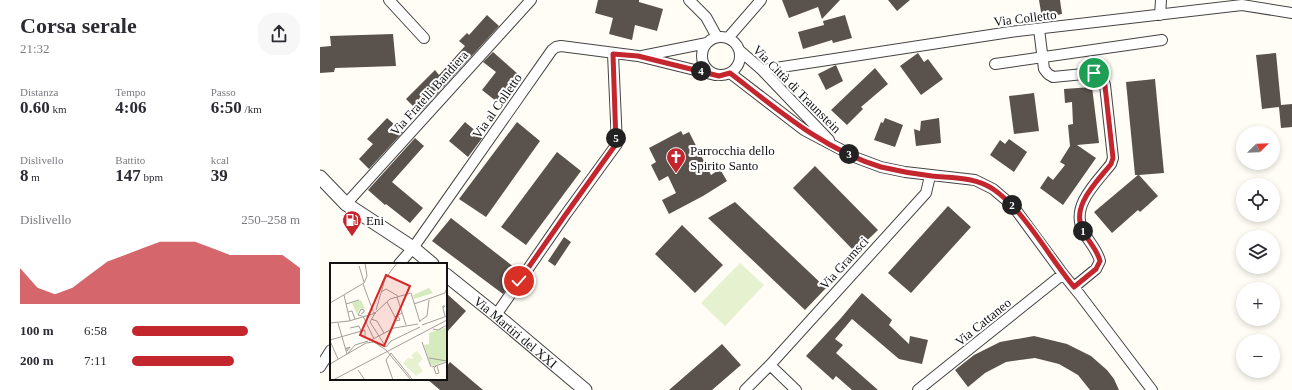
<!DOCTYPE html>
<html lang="it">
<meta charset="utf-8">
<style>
:root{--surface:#fff;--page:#f7f7f7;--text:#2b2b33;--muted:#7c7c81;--accent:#c4262e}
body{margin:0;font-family:"Times New Roman",serif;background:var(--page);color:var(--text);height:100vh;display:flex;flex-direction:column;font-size:15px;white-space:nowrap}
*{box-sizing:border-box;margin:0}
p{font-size:13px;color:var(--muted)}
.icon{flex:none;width:22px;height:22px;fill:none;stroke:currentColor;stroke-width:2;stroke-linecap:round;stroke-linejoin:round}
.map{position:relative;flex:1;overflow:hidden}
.panel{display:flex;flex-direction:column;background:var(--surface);width:320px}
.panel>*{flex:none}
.needle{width:26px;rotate:67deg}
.fabs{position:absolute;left:916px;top:126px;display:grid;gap:8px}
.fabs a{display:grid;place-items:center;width:44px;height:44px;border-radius:50%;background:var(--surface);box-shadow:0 2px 6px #0003;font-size:20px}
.pin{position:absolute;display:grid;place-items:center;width:34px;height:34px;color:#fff;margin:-17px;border:2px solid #fff;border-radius:50%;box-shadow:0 1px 4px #0007}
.km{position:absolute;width:20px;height:20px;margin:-10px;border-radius:50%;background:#222;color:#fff;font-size:11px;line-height:20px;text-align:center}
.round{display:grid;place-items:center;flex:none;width:42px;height:42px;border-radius:16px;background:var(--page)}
.head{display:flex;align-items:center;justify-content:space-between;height:68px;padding:0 20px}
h1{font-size:22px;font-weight:700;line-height:30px}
.stats{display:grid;grid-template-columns:repeat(3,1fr);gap:6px;height:68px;padding:4px 20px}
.stats div{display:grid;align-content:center}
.stats b{font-size:17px;font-weight:700}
.stats small{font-size:11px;font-weight:400}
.stats p{font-size:11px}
.chart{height:112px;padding:8px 20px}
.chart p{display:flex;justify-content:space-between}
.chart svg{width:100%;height:72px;margin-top:4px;fill:var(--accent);opacity:.7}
ul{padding:0 20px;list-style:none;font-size:13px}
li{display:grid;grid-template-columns:64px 48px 1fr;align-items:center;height:30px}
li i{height:10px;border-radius:5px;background:var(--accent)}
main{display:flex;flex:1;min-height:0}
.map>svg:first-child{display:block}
.pitch{fill:#e6f2cf}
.building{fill:#5a524d}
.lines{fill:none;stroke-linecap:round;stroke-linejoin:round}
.minor-casing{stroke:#444;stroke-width:12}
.tertiary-casing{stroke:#444;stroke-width:15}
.minor{stroke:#fff;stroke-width:10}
.tertiary{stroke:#fff;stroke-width:13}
.route-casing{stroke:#fff;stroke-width:8}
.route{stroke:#c4262e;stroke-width:5}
.labels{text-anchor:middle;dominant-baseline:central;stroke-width:4;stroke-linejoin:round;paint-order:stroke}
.street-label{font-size:13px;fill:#111;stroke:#fff}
.poi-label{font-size:13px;fill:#111;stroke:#fff;text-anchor:start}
.inset-road{fill:none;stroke:#a09f9a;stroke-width:1}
.view{fill:#d62828;fill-opacity:0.15;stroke:#d62828;stroke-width:2}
.inset-edge{fill:none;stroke:#111;stroke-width:2}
</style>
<main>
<section class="panel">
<div class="head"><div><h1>Corsa serale</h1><p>21:32</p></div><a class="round"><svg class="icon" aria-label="share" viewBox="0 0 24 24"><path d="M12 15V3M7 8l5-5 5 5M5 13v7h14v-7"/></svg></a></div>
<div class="stats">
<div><p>Distanza</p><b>0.60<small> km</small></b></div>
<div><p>Tempo</p><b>4:06</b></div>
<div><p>Passo</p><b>6:50<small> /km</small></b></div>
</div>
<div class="stats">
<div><p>Dislivello</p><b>8<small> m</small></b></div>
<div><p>Battito</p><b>147<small> bpm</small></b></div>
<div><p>kcal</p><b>39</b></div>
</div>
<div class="chart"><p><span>Dislivello</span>250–258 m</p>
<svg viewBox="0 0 160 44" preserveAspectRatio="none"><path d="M0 44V22L10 34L20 38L30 34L40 26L50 18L60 14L70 10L80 6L90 6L100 6L110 10L120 14L130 14L140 14L150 14L160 22V44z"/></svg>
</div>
<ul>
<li><b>100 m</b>6:58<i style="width:69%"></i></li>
<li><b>200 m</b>7:11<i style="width:61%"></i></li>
</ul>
</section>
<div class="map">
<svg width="972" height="390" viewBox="0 0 972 390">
<rect width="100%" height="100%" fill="#fffdf5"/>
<path class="pitch" d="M420 263 444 285 405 326 381 303Z"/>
<path class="building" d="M278 0H319V2L343 9 337 31 315 25 312 40 289 34 293 18 275 13Z
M462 0H520L502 19 498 7 469 18Z
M568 0H590L577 11Z
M719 0H740L742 14 722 18Z
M167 15 179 26 100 113 86 99 115 70 119 75 145 46 139 41 147 33 149 35Z
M525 15 532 38 513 43 512 40 483 49 478 32 504 25 503 21Z
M73 34 76 66 15 68 14 72 0 73V47L11 46 10 36Z
M173 52 199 75 181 105 162 90 176 72 163 62Z
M598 53 604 62 608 59 623 79 601 95 580 66Z
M956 53 961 105 972 104V127L961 128 959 107 942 109 936 55Z
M516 65 523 81 506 90 498 74Z
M555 68 568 84 541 107 543 109 527 125 511 110Z
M835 79 844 173 819 175 838 196 820 212 818 210 792 233 774 212 818 175H815L806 82Z
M772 87 779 143 757 145 776 158 743 205 720 188 728 176 733 180 745 165 740 162 750 146 748 125 753 124 752 102 745 103 744 89Z
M714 93 719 131 694 134 689 96Z
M67 118 83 132 49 169 39 159 53 144 47 139Z
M565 118 583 125 575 147 554 140 561 122 563 123Z
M619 118 621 143 596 146 594 129 600 131 601 121Z
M145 122 163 137 148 157 129 141Z
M197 122 220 141 166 217 139 199Z
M361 131 363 135 369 132 391 175 400 169 407 181 383 196 349 214 342 200 356 193 348 176 339 181 331 165 336 162 329 148Z
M95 138 104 146 72 182 103 208 90 223 66 204 65 205 48 190Z
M689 139 707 152 694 172 670 155 680 140 685 144Z
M237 152 261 171 206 245 181 227Z
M495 166 558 230 535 252 473 188Z
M415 202 506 288 485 310 388 218Z
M628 206 651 227 591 293 568 273Z
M131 218 199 271 183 294 112 241Z
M362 225 403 265 375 293 335 254Z
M244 237 251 242 235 266 228 261Z
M126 293 146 311 126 333Z
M542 293 572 320 569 325 589 344 590 336 608 340 602 364 579 359 532 319 515 339 523 345 516 353 558 390H532L516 376 513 380 486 356 521 318Z
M714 336 747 344 771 356 787 370 794 379 799 390H770L758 375 739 364 715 358 686 362 665 373 648 387 635 370 654 355 680 342Z
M402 344 421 365 392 390H349Z
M130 362 163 390H120L107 379H126V367Z"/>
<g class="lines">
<defs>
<path id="minor" d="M69 0 104 38
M369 0 386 17 397 37
M840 15 841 0
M719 29 724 69 728 74 733 77 774 73C782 74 783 79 785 85L793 158 791 164C777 182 750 206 763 231 768 241 777 249 780 261L776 269 754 287
M382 56a19 19 0 1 1 38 0a19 19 0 1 1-38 0Z
M408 38 441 0
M419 50 442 70 509 140
M322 56 387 43
M675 64 842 40
M442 70 690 32 922 5 972 13
M410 73 484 130 537 158 561 167 585 172 655 180 673 189 693 206 743 274 760 295 832 390
M26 204 211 0
M79 264 93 248 232 50 236 47 241 46 318 56 395 75
M176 315 246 214 297 144 293 54
M0 367 11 350
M425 390 450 365
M476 390 450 365 606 193 610 176
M598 390 743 274"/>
<g id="tertiary">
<path d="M0 177 26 204 93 248 112 264"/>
<path id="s1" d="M126 275 176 315 265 390"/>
</g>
</defs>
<use href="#minor" class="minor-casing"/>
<use href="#tertiary" class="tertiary-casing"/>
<use href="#minor" class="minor"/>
<use href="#tertiary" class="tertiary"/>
</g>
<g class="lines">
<defs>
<path id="route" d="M199 281 246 214 296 144 293 54 318 56 399 76 410 73C457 109 504 150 561 167 578 171 595 174 612 176 633 178 655 177 673 189 704 210 729 257 754 287L776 269 780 261C777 249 768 241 763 231 750 206 777 182 791 164L793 158 785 86C783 79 782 74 774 73"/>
</defs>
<use href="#route" class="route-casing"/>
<use href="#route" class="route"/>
</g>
<defs>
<symbol id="church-pin" viewBox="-11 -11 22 30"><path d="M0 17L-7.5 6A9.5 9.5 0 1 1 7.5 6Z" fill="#c4262e" stroke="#fff"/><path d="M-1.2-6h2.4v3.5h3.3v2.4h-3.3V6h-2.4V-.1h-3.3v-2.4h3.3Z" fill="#fff"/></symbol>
<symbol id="fuel-pin" viewBox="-11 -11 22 30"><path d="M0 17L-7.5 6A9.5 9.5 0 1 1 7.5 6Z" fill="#c4262e" stroke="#fff"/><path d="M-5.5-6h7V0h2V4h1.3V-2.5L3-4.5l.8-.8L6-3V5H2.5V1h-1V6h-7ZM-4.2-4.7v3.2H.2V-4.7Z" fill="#fff"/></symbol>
</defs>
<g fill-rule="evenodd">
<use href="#church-pin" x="345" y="146" width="22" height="30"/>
<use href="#fuel-pin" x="21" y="209" width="22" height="30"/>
</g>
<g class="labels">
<g class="street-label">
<text transform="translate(705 18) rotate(-7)">Via Colletto</text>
<text transform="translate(477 89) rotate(45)">Via Città di Traunstein</text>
<text transform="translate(109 93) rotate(-48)">Via Fratelli Bandiera</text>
<text transform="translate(177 106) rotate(-55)">Via al Colletto</text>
<text transform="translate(524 263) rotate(-48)">Via Gramsci</text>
<text transform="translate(663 322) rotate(-39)">Via Cattaneo</text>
<text stroke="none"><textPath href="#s1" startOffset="90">Via Martiri del XXI</textPath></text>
</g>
<g class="poi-label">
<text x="370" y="150">Parrocchia dello<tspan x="370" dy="15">Spirito Santo</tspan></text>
<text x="46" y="220">Eni</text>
</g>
</g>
<g transform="translate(10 263)">
<rect width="117" height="117" fill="#fffdf5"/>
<path d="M99 25 103 30 84 36 83 32ZM31 37 35 46 30 45 27 51 22 40ZM117 64V98L101 103 94 82 99 81V70Z" fill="#d5ebbd"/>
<path d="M87 88 93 96 88 101 93 108 86 113 73 100 78 95 84 96 81 92Z" fill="#e6f2cf"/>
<path class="inset-road" d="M29 3 34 19M33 21 43 48M51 29 56 26 68 33M14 32 20 58M67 34 76 62M57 39 65 54 72 50M0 40 34 20 37 13 35 0M16 41 29 37M84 41 115 30 117 25M113 45 115 43H113V45L115 53M46 47 55 16 67 0M18 49 22 48 25 56M46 49 60 36 81 30 90 59M45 50 40 59 56 84 61 78 90 64M31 51 34 49V47L31 46 28 52 32 53M33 53 44 76M65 54 66 58 70 57 68 53M41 56 47 58 54 70M90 58 97 53 99 37M0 60 19 58 46 50 43 49M8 60 17 91M92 62 117 53M20 65 29 63 31 68M103 66 108 67 117 62M0 77 35 67V75M0 78 8 96M39 78 64 65 88 61M92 79 101 104M15 86 17 85 20 84 17 88V85M17 91 25 82 38 78M99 95 117 98M0 101 36 80 44 79 56 87 81 117M107 103 109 110 106 111 104 105 107 102M102 104 117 99M28 107 35 117M3 117 117 57M63 117 56 97 61 90 82 116"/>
<path class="view" d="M56 12 80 23 54 83 30 72Z"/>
<rect width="117" height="117" class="inset-edge"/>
</g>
</svg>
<div class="fabs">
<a><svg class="needle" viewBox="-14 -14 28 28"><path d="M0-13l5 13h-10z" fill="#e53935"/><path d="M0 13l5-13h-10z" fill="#7c7c81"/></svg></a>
<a><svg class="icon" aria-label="locate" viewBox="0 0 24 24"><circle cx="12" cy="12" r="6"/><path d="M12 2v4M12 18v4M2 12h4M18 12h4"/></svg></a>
<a><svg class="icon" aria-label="layers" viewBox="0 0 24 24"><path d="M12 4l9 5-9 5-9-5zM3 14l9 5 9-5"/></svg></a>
<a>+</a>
<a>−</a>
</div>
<div class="pin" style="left:774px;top:73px;background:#1e9e55"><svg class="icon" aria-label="arrive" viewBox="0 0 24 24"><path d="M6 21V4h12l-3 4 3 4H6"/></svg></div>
<div class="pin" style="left:199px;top:281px;background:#d93025"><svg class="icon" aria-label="check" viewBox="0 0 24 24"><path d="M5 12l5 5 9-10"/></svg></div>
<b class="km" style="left:763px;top:231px">1</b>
<b class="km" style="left:692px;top:205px">2</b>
<b class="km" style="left:529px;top:154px">3</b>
<b class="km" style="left:381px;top:71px">4</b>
<b class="km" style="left:296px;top:138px">5</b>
</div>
</main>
